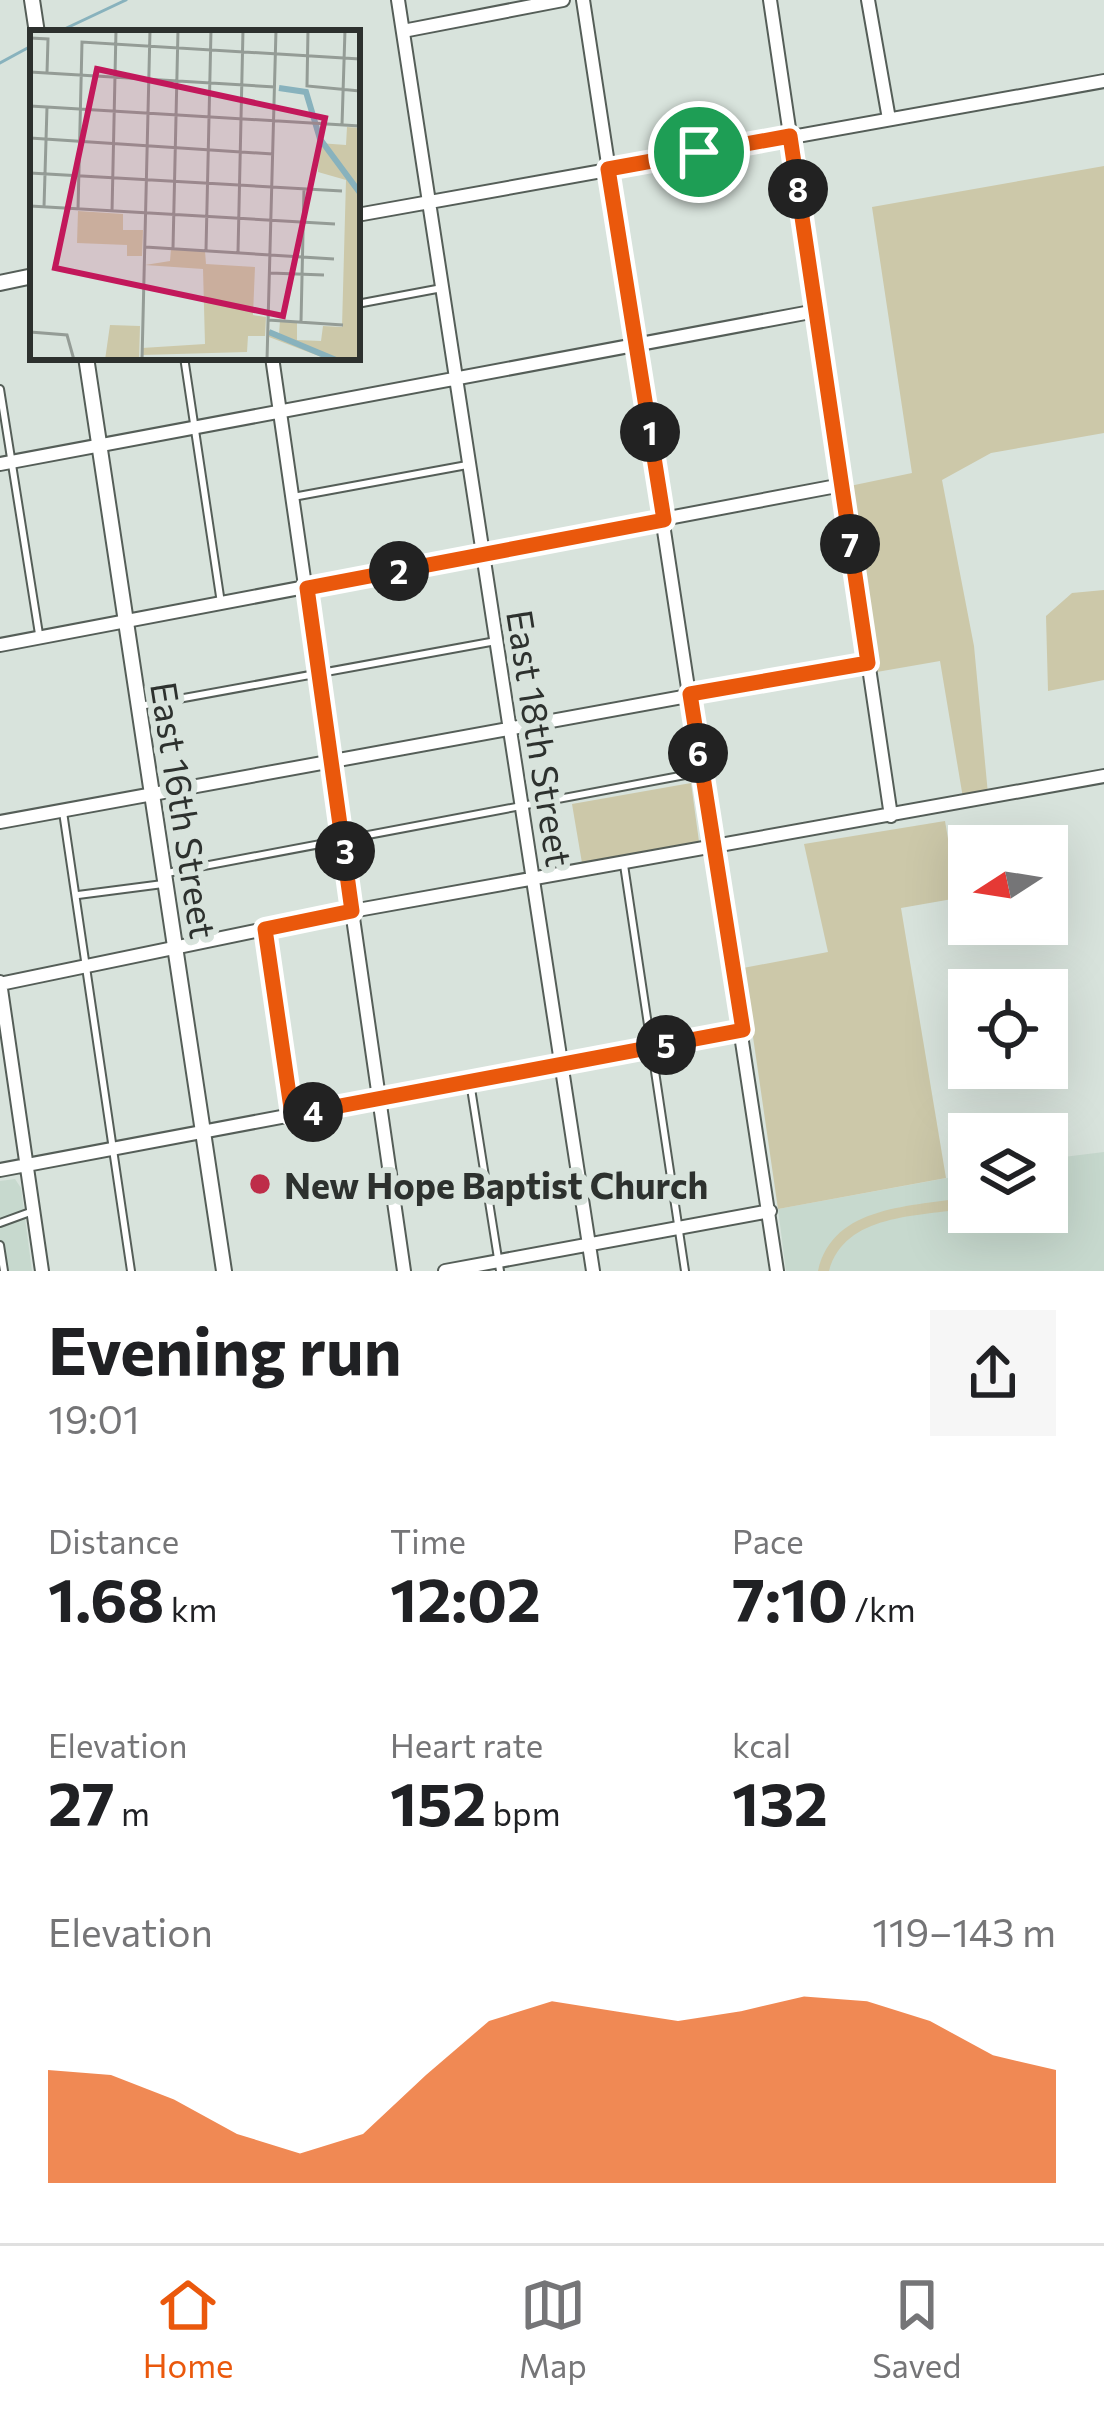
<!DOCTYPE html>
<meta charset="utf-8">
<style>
:root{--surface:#fff;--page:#f6f6f6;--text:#202124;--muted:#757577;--line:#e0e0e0;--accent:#ea580c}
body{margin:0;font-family:Commissioner,sans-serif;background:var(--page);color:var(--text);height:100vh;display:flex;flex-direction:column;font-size:45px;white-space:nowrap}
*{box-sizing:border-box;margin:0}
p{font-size:39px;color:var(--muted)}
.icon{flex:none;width:66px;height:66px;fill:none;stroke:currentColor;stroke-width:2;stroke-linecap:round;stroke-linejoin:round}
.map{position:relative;height:1271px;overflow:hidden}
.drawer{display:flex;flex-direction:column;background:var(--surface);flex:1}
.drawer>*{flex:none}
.needle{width:78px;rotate:258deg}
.fabs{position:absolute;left:948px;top:825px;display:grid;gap:24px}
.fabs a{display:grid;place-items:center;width:120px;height:120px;border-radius:0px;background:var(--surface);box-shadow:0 12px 48px #0002;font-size:60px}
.pin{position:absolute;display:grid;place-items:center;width:102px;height:102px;color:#fff;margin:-51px;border:6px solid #fff;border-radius:50%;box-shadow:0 3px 12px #0007}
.km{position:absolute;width:60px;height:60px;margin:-30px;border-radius:50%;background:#222;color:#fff;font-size:33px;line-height:60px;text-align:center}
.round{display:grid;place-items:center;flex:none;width:126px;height:126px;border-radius:0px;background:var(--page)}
.head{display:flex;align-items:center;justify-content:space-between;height:204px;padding:0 48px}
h1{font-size:66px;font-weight:700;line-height:90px}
.figures{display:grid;grid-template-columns:repeat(3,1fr);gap:18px;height:204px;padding:12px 48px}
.figures div{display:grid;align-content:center}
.figures b{font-size:60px;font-weight:700}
.figures small{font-size:33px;font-weight:400}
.figures p{font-size:33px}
.chart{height:336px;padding:24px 48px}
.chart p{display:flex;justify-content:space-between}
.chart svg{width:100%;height:216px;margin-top:12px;fill:var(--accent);opacity:.7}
.dock{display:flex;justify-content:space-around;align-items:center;height:168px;border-top:3px solid var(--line);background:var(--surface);font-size:33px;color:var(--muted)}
.dock a{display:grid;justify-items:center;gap:6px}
.dock .on{color:var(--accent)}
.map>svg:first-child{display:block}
.built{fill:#c7d9ce}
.green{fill:#ccc8a9}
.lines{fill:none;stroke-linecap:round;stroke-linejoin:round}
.stream{stroke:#88b2bd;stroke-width:3}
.service-casing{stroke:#555e58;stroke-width:10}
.minor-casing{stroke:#555e58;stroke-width:16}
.tertiary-casing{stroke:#555e58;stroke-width:18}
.service{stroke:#fff;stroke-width:6}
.minor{stroke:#fff;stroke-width:12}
.tertiary{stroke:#fff;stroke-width:14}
.route-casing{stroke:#fff;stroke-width:24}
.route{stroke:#ea580c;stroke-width:15}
.poi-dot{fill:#be2d49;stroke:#d8e3dc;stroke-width:4.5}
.labels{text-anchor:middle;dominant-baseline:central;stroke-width:12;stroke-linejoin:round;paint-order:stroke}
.street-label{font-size:36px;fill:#2d312e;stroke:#d8e3dc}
.poi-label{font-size:36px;font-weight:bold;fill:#2d312e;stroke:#d8e3dc;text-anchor:start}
.inset-river{fill:none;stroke:#88b2bd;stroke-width:6}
.inset-road{fill:none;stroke:#949c96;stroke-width:3}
.view{fill:#c2185b;fill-opacity:0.15;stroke:#c2185b;stroke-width:6}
.inset-edge{fill:none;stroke:#2d312e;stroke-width:6}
</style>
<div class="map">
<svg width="1104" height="1271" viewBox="0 0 1104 1271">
<rect width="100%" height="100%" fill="#d8e3dc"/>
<path class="built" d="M1104 1152V1271H786L778 1209 969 1174V1212H1047V1159Z
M15 1179 21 1188 32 1271H0V1181Z"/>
<path class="green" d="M1104 166V433L991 453 942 480 974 646 988 794 963 798 940 661 871 673 845 487 912 473 872 207Z
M1104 590V680L1048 691 1046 616 1072 593Z
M691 783 700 849 583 869 572 804Z
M945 821 958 898 901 908 946 1178 778 1209 743 968 828 952 804 844Z
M969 1197V1208C918 1217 845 1213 829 1271H818C833 1204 913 1207 969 1197Z"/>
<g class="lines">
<path class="stream" d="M56 33 126 0
M0 63 33 45"/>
<defs>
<path id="service" d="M357 304 442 288
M184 357 221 603
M0 389 39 634
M293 497 467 465
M140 706 496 641
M63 812 131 1271
M624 865 685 1271
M167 873 701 772
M78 895 163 884
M265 929 292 1112
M470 1082 500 1271
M0 1223 33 1211
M0 1245 4 1271"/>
<path id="minor" d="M398 0 593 1271
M583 0 777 1271
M770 0 891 816
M868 0 889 119
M403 31 563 0
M357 215 1104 81
M272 357 404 1271
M0 464 816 311
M0 645 842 485
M0 822 868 663
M0 982 42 1271
M0 984 352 911 1104 776
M0 1170 743 1030
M445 1271 770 1211"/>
<path id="tertiary" d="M32 0 37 33
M0 283 33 276
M86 357 224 1271"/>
</defs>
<use href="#service" class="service-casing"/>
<use href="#minor" class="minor-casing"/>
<use href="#tertiary" class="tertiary-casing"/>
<use href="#service" class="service"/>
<use href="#minor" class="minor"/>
<use href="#tertiary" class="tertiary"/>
</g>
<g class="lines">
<defs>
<path id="route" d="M790 136 868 663 690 694 743 1030 292 1115 265 929 352 911 307 588 664 520 608 169Z"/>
</defs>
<use href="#route" class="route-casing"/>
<use href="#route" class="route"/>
</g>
<circle class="poi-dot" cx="260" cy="1184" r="12"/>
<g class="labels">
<g class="street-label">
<text transform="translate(541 738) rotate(81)">East 18th Street</text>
<text transform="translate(185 810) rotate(81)">East 16th Street</text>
</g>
<g class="poi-label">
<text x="284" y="1184">New Hope Baptist Church</text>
</g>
</g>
<g transform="translate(30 30)">
<rect width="330" height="330" fill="#d8e3dc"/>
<path d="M317 97 330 98V330H299L239 307V300L249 304 250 291 267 292V310L291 311 293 296 312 297 316 150 288 142 289 113 316 115ZM48 181 93 184V200H113L112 226H97V215L47 213ZM141 219 175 221 176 234 225 237 223 285 236 287 235 306H218L217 322 112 325V318L175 314 173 239 115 235 140 231ZM80 295 110 296 109 330H75Z" fill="#ccc8a9"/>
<path class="inset-river" d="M249 58 276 62 290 109 330 163M239 302 306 330"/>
<path class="inset-road" d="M278 0 277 56 330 61M0 8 18 9 17 43M0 42 245 57M0 76 330 96M312 95 315 0M0 108 243 124M0 143 312 161M0 176 305 194M14 177 17 77M48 180 52 12 330 29M82 182 86 0M115 217 304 229M143 218 148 0M176 220 181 0M208 222 213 0M240 243 294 245M238 290 313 295M271 292 274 159M0 302 37 305 44 330M112 330 120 0M237 330 246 0"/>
<path class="view" d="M67 39 295 88 253 286 25 238Z"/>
<rect width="330" height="330" class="inset-edge"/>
</g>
</svg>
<div class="fabs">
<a><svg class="needle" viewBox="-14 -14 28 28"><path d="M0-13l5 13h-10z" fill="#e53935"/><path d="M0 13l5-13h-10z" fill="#757577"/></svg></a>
<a><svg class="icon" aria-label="locate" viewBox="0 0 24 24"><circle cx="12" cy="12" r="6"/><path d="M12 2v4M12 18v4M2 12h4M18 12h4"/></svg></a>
<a><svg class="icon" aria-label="layers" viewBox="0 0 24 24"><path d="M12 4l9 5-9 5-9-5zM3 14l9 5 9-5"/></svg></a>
</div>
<div class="pin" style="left:699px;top:152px;background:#1e9e55"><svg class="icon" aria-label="arrive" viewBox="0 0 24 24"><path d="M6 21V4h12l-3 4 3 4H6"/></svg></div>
<b class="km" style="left:650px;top:432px">1</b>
<b class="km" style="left:399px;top:571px">2</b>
<b class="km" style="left:345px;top:851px">3</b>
<b class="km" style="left:313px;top:1112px">4</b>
<b class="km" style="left:666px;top:1045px">5</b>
<b class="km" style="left:698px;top:753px">6</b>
<b class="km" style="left:850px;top:544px">7</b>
<b class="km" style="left:798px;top:189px">8</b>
</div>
<section class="drawer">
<div class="head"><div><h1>Evening run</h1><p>19:01</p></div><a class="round"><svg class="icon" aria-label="share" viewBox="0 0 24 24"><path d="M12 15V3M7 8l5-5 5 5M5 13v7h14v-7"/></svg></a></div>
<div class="figures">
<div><p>Distance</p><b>1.68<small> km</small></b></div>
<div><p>Time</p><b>12:02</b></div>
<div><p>Pace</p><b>7:10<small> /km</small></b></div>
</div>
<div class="figures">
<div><p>Elevation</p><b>27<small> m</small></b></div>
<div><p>Heart rate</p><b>152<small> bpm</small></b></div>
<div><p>kcal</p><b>132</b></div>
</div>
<div class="chart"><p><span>Elevation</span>119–143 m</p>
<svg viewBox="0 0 160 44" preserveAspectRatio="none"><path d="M0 44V21L10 22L20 27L30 34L40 38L50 34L60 22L70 11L80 7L90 9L100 11L110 9L120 6L130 7L140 11L150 18L160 21V44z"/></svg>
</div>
</section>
<nav class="dock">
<a class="on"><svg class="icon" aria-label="home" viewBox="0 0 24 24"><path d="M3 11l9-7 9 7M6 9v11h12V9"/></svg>Home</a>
<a><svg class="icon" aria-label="map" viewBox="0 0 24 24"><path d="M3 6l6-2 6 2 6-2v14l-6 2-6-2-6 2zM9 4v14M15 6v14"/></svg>Map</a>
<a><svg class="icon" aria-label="saved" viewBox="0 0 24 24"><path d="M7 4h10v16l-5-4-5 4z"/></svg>Saved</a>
</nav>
